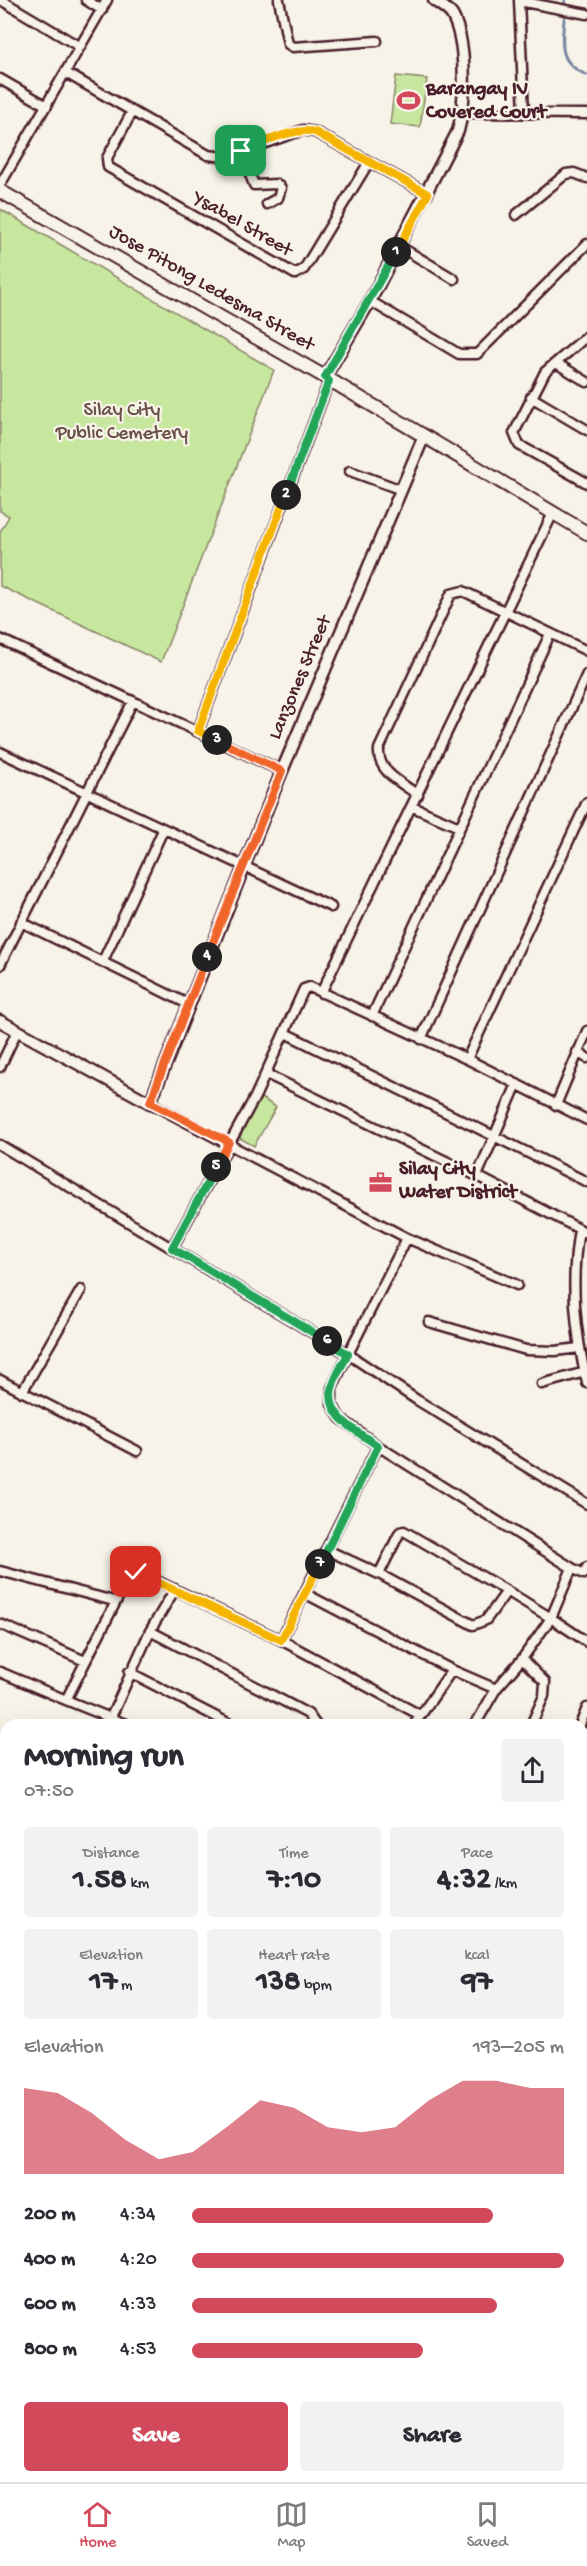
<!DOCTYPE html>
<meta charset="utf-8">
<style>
:root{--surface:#fff;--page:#f2f2f3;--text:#2b2b33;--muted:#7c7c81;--line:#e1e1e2;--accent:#d1495b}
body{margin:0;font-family:"Gochi Hand",sans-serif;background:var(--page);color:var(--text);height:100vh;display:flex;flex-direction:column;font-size:22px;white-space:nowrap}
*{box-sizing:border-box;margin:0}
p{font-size:20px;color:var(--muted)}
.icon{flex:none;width:33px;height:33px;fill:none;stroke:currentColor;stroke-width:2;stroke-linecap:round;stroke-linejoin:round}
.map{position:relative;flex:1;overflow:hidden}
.sheet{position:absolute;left:0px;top:1719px;width:588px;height:764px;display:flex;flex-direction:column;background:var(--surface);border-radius:18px 18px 0 0;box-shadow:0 6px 24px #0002}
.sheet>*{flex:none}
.pin{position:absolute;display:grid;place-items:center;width:51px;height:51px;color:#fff;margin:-26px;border-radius:12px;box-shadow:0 3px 9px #0006}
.km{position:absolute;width:30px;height:30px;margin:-15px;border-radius:50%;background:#222;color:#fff;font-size:16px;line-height:30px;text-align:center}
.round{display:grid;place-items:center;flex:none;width:63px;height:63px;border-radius:6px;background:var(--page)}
.head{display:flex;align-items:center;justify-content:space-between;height:102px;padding:0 24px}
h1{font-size:33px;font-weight:700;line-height:45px}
.metrics{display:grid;grid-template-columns:repeat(3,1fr);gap:9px;height:102px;padding:6px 24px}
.metrics div{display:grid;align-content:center;border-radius:6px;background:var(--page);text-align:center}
.metrics b{font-size:30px;font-weight:700}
.metrics small{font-size:16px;font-weight:400}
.metrics p{font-size:16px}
.chart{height:168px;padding:12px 24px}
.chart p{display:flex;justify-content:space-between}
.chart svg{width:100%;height:108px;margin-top:6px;fill:var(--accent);opacity:.7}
.button{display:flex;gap:12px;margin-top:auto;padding:12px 24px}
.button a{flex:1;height:69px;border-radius:6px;background:var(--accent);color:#fff;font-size:24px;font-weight:700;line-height:69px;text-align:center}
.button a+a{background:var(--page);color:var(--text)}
ul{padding:0 24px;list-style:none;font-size:20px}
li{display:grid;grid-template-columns:96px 72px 1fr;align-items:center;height:45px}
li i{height:15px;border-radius:8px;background:var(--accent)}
.tabs{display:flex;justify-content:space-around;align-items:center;height:84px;border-top:2px solid var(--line);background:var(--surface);font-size:16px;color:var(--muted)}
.tabs a{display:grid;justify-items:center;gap:3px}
.tabs .on{color:var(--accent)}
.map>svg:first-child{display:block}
.green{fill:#c7e79f;stroke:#888365;stroke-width:1.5}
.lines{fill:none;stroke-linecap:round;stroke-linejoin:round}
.stream{stroke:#7987a5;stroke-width:3}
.minor-casing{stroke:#4a1f2b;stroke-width:13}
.tertiary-casing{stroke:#4a1f2b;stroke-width:15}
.secondary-casing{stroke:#4a1f2b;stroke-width:16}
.minor{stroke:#f7f3e8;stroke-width:8}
.tertiary{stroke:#f7f3e8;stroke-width:10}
.secondary{stroke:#f7f3e8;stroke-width:12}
.split-1-casing{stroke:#fff;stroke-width:12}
.split-2-casing{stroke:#fff;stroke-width:12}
.split-3-casing{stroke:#fff;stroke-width:12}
.split-4-casing{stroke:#fff;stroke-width:12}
.split-5-casing{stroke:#fff;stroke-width:12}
.split-6-casing{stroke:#fff;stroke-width:12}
.split-7-casing{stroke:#fff;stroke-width:12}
.split-8-casing{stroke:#fff;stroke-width:12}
.split-1{stroke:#f5b400;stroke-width:8}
.split-2{stroke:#22a559;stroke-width:8}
.split-3{stroke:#f5b400;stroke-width:8}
.split-4{stroke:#f0652b;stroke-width:8}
.split-5{stroke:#f0652b;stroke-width:8}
.split-6{stroke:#22a559;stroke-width:8}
.split-7{stroke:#22a559;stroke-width:8}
.split-8{stroke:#f5b400;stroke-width:8}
.labels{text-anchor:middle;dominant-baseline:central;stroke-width:4.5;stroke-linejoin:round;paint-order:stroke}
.poi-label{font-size:20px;font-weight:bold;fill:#4a1f2b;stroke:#f7f3e8;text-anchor:start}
.street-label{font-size:20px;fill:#4a1f2b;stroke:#f7f3e8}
.park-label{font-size:20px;fill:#695148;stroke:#f7f3e8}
</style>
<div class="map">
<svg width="587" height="2482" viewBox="0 0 587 2482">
<rect width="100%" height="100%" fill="#f7f3e8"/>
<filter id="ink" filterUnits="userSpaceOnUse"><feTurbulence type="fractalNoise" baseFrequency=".0167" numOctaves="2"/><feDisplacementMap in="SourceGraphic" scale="12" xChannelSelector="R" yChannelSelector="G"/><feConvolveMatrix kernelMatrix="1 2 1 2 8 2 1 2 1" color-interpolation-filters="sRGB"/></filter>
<g filter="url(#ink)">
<path class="green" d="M396 76 427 79 420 127 390 124Z
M0 209 274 370 161 662 0 586V532L9 516 0 511Z
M258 1096 276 1107 254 1146 236 1136Z"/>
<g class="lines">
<path class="stream" d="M565 0C566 33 550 60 587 75"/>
<defs>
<path id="minor" d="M1 0 80 47
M86 0 102 10
M279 0 288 44 293 47 377 41
M519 0 524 113
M519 1 587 14
M66 73 208 155 225 157 303 130 315 132 428 194
M0 79 47 106
M132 112 107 158 108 167 295 274 304 269 369 162
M463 113 587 114
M241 151 254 185 277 184 281 188 278 198 267 204
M0 185 107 0
M516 215 566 174 574 173 587 178
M399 246 454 279
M370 301 459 354H477L587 244
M587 336 545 372 514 433 519 445 587 483
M556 363 587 382
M531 397 587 430
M350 471 399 489
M0 639 282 771
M198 731 329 381
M0 752 331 907
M418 795C402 783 377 772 379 749L451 594 463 591 587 651
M413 807 459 827
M21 922 188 1004
M103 961 163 830
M0 965 133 701
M321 993 553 513
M372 1016 550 634
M285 1033 587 1182
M421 1039 587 674
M577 1052 587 1058
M467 1059 587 802
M0 1067 17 1031
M266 1074 477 1176 587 1233
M150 1103 407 1238 517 1285
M556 1105 587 1031
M0 1145 348 1354 332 1388V1404L340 1418 378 1446 572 1568 551 1618 507 1591 486 1620 473 1625 379 1574 327 1550
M477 1176 517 1084
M579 1230C570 1282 575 1331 587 1383
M407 1238 348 1354 417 1400 587 1504
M172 1248 255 1097 304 989 310 987 467 1059 587 1120
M429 1322 526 1350 555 1351 579 1348
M0 1380 137 1451
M542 1384 585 1372
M22 1392 81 1290
M572 1568 584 1574 587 1567
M0 1571 114 1601
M379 1574 400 1532 404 1531 507 1591
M306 1594 452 1670
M0 1624 85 1661
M150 1631 175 1589
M281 1640 378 1446
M522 1659 551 1618 587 1642
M0 1672 66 1700
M129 1672 232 1725
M496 1689 522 1659 545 1682 544 1696 531 1725
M111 1717 150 1631 308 1714 316 1725
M128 1725 66 1700 131 1572 136 1571 281 1640 420 1715
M414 1725 452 1670 496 1689 475 1725
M580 1725 587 1708
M582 1760 587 1762
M582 1818 587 1820
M582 1876 587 1877
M582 1931 587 1933
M0 2270 6 2254
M0 2303 6 2306
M0 2346 6 2349
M0 2397 6 2400
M582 2430 587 2418
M216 2476 231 2482
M92 2482 94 2476
M241 2482 243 2476
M559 2482 561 2476"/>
<path id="tertiary" d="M325 377 370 301 458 131C466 103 467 41 452 15 448 9 440 5 434 0
M0 1021 150 1103 282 771 424 436"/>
<path id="secondary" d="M0 191 325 377 587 533"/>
</defs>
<use href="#minor" class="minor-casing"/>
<use href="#tertiary" class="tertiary-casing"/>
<use href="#secondary" class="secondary-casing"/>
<use href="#minor" class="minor"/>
<use href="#tertiary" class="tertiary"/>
<use href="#secondary" class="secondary"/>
</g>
</g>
<g class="lines" filter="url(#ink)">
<defs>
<path id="split-1" d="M241 151C264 143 291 127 315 132L428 194 396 252"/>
<path id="split-2" d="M286 495 329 381 325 377 396 252"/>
<path id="split-3" d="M217 740 198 731 286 495"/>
<path id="split-4" d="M207 957 282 771 217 740"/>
<path id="split-5" d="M207 957 150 1102 229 1142 216 1167"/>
<path id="split-6" d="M216 1167 172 1248 327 1341"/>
<path id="split-7" d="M320 1564 378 1446C359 1432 325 1417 332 1388 335 1376 343 1364 348 1354L327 1341"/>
<path id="split-8" d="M136 1572 281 1640 320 1564"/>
</defs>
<use href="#split-1" class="split-1-casing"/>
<use href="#split-2" class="split-2-casing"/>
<use href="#split-3" class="split-3-casing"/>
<use href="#split-4" class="split-4-casing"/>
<use href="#split-5" class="split-5-casing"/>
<use href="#split-6" class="split-6-casing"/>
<use href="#split-7" class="split-7-casing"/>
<use href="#split-8" class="split-8-casing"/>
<use href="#split-1" class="split-1"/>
<use href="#split-2" class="split-2"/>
<use href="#split-3" class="split-3"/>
<use href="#split-4" class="split-4"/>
<use href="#split-5" class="split-5"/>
<use href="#split-6" class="split-6"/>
<use href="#split-7" class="split-7"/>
<use href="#split-8" class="split-8"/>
</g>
<defs>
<symbol id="stadium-bare" viewBox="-9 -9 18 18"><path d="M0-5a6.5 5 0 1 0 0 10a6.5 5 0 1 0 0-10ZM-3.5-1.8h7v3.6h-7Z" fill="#d1495b" stroke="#f7f3e8" stroke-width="2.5" paint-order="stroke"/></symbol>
<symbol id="office-bare" viewBox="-9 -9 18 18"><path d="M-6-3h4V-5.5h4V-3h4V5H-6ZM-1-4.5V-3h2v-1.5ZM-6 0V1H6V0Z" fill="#d1495b" stroke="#f7f3e8" stroke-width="2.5" paint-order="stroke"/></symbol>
</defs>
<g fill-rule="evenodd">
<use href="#stadium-bare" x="392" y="84" width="33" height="33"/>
<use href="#office-bare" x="364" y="1166" width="33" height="33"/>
</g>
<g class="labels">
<g class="poi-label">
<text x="426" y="90">Barangay IV<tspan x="426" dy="23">Covered Court</tspan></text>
<text x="399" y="1170">Silay City<tspan x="399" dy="23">Water District</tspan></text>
</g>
<g class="street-label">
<text transform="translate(242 225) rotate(30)">Ysabel Street</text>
<text transform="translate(211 289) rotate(30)">Jose Pitong Ledesma Street</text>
<text transform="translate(301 678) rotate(-67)">Lanzones Street</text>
</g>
<g class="park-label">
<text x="122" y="411">Silay City<tspan x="122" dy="23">Public Cemetery</tspan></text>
</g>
</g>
</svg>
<div class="pin" style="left:241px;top:151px;background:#1e9e55"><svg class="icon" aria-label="arrive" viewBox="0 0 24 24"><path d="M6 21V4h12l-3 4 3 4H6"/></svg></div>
<div class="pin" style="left:136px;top:1572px;background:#d93025"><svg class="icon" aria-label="check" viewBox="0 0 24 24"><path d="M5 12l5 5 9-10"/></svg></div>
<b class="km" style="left:396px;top:252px">1</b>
<b class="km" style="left:286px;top:495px">2</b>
<b class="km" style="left:217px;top:740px">3</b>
<b class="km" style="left:207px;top:957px">4</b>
<b class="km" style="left:216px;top:1167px">5</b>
<b class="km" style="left:327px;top:1341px">6</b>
<b class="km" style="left:320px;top:1564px">7</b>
<section class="sheet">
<div class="head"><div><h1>Morning run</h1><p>07:50</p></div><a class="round"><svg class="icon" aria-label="share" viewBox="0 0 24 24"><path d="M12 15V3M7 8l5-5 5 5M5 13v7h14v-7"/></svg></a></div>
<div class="metrics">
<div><p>Distance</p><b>1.58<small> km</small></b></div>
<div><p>Time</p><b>7:10</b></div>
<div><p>Pace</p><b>4:32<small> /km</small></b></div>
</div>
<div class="metrics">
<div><p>Elevation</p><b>17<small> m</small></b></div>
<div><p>Heart rate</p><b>138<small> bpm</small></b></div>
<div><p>kcal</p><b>97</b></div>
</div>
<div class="chart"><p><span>Elevation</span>193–205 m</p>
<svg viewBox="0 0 160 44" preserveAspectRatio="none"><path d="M0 44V9L10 11L20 19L30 30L40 38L50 35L60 25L70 14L80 17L90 25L100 27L110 25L120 14L130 6L140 6L150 9L160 9V44z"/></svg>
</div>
<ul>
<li><b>200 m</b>4:34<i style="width:81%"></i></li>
<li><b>400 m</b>4:20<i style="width:100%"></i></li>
<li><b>600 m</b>4:33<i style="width:82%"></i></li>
<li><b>800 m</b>4:53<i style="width:62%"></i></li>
</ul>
<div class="button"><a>Save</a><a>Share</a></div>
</section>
</div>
<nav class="tabs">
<a class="on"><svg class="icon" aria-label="home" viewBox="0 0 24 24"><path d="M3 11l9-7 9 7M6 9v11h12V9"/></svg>Home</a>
<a><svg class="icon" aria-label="map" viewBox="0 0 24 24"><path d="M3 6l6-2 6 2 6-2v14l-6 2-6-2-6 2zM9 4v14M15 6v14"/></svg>Map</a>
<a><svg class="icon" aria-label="saved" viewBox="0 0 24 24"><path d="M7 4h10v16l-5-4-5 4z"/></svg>Saved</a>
</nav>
